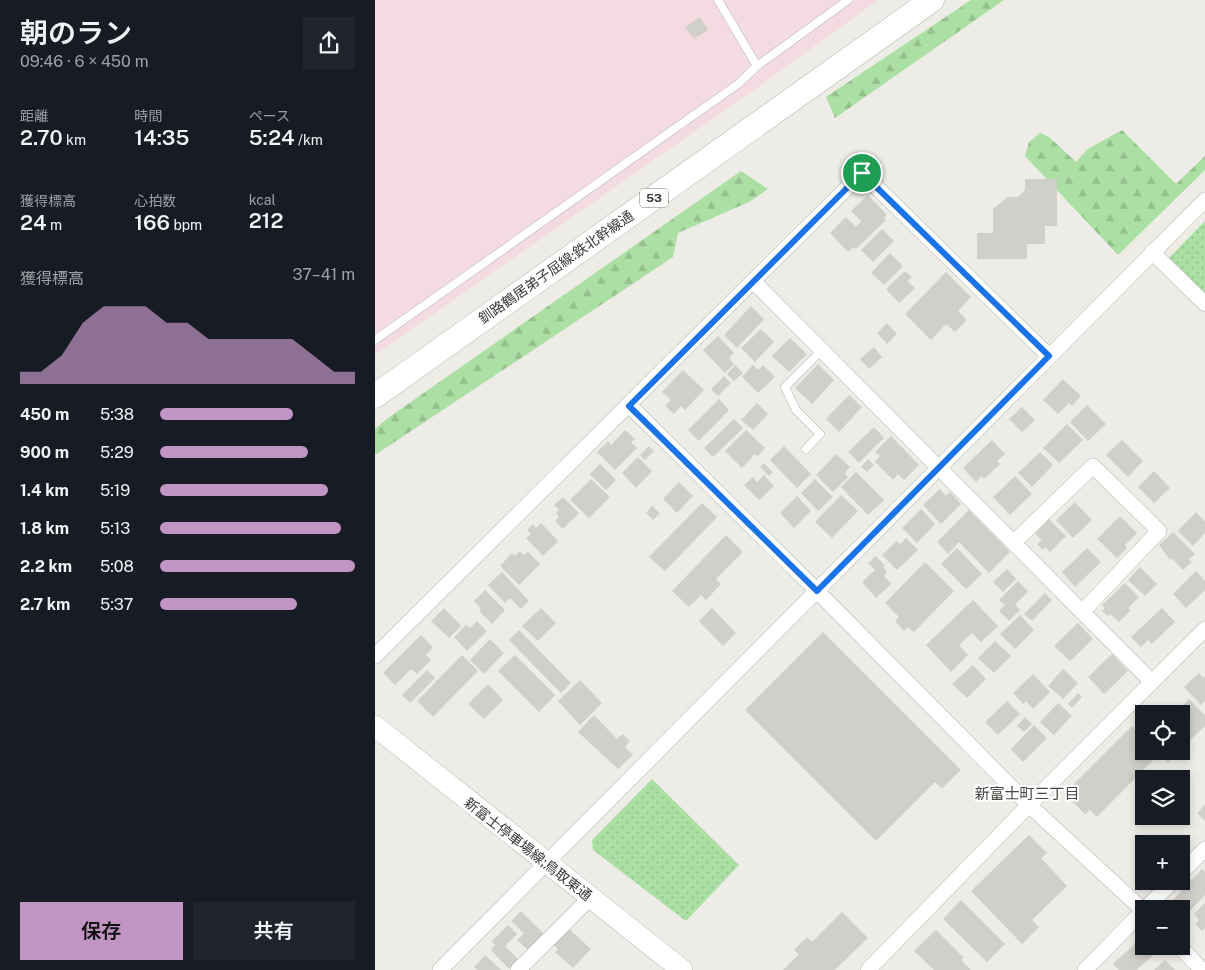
<!DOCTYPE html>
<html lang="ja">
<meta charset="utf-8">
<style>
:root{--surface:#171b24;--page:#20242c;--text:#f1f3f6;--muted:#9ea1a6;--accent:#c194c4}
body{margin:0;font-family:"Public Sans","Noto Sans JP",sans-serif;background:var(--page);color:var(--text);height:100vh;display:flex;flex-direction:column;font-size:19px;white-space:nowrap}
*{box-sizing:border-box;margin:0}
p{font-size:16px;color:var(--muted)}
.icon{flex:none;width:28px;height:28px;fill:none;stroke:currentColor;stroke-width:2;stroke-linecap:round;stroke-linejoin:round}
.map{position:relative;flex:1;overflow:hidden}
.panel{display:flex;flex-direction:column;background:var(--surface);width:375px}
.panel>*{flex:none}
.controls{position:absolute;left:760px;top:705px;display:grid;gap:10px}
.controls a{display:grid;place-items:center;width:55px;height:55px;border-radius:0px;background:var(--surface);box-shadow:0 2px 8px #0003;font-size:25px}
.pin{position:absolute;display:grid;place-items:center;width:42px;height:42px;color:#fff;margin:-21px;border:2px solid #fff;border-radius:50%;box-shadow:0 1px 5px #0007}
.round{display:grid;place-items:center;flex:none;width:52px;height:52px;border-radius:0px;background:var(--page)}
.overview{display:flex;align-items:center;justify-content:space-between;height:85px;padding:0 20px}
h1{font-size:28px;font-weight:600;line-height:38px}
.stats{display:grid;grid-template-columns:repeat(3,1fr);gap:8px;height:85px;padding:5px 20px}
.stats div{display:grid;align-content:center}
.stats b{font-size:21px;font-weight:600}
.stats small{font-size:14px;font-weight:400}
.stats p{font-size:14px}
.chart{height:140px;padding:10px 20px}
.chart p{display:flex;justify-content:space-between}
.chart svg{width:100%;height:90px;margin-top:5px;fill:var(--accent);opacity:.7}
.primary-button{display:flex;gap:10px;margin-top:auto;padding:10px 20px}
.primary-button a{flex:1;height:58px;border-radius:0px;background:var(--accent);color:#111;font-size:20px;font-weight:600;line-height:58px;text-align:center}
.primary-button a+a{background:var(--page);color:var(--text)}
ul{padding:0 20px;list-style:none;font-size:16px}
li{display:grid;grid-template-columns:80px 60px 1fr;align-items:center;height:38px}
li i{height:12px;border-radius:6px;background:var(--accent)}
main{display:flex;flex:1;min-height:0}
.map>svg:first-child{display:block}
.industrial{fill:#f4dae1}
.forest{fill:url(#forest-firs)}
.park{fill:url(#park-dots)}
.building{fill:#d0cfca}
.lines{fill:none;stroke-linecap:round;stroke-linejoin:round}
.lane-casing{stroke:#b8b7b2;stroke-width:9}
.street-casing{stroke:#b8b7b2;stroke-width:16}
.secondary-casing{stroke:#b8b7b2;stroke-width:22}
.primary-casing{stroke:#b8b7b2;stroke-width:25}
.lane{stroke:#fff;stroke-width:8}
.street{stroke:#fff;stroke-width:15}
.secondary{stroke:#fff;stroke-width:21}
.primary{stroke:#fff;stroke-width:24}
.route-casing{stroke:#fff;stroke-width:10}
.route{stroke:#1a73e8;stroke-width:6}
.labels{text-anchor:middle;dominant-baseline:central;stroke-width:4;stroke-linejoin:round;paint-order:stroke}
.shield{fill:#fff;stroke:#747472;stroke-width:1}
.shield-label{font-size:12px;font-weight:bold;fill:#393836}
.street-label{font-size:14px;fill:#393836;stroke:#fff}
.neighbourhood-label{font-size:15px;fill:#484743;stroke:#fff}
</style>
<main>
<section class="panel">
<div class="overview"><div><h1>朝のラン</h1><p>09:46 · 6 × 450 m</p></div><a class="round"><svg class="icon" aria-label="share" viewBox="0 0 24 24"><path d="M12 15V3M7 8l5-5 5 5M5 13v7h14v-7"/></svg></a></div>
<div class="stats">
<div><p>距離</p><b>2.70<small> km</small></b></div>
<div><p>時間</p><b>14:35</b></div>
<div><p>ペース</p><b>5:24<small> /km</small></b></div>
</div>
<div class="stats">
<div><p>獲得標高</p><b>24<small> m</small></b></div>
<div><p>心拍数</p><b>166<small> bpm</small></b></div>
<div><p>kcal</p><b>212</b></div>
</div>
<div class="chart"><p><span>獲得標高</span>37–41 m</p>
<svg viewBox="0 0 160 44" preserveAspectRatio="none"><path d="M0 44V38L10 38L20 30L30 14L40 6L50 6L60 6L70 14L80 14L90 22L100 22L110 22L120 22L130 22L140 30L150 38L160 38V44z"/></svg>
</div>
<ul>
<li><b>450 m</b>5:38<i style="width:68%"></i></li>
<li><b>900 m</b>5:29<i style="width:76%"></i></li>
<li><b>1.4 km</b>5:19<i style="width:86%"></i></li>
<li><b>1.8 km</b>5:13<i style="width:93%"></i></li>
<li><b>2.2 km</b>5:08<i style="width:100%"></i></li>
<li><b>2.7 km</b>5:37<i style="width:70%"></i></li>
</ul>
<div class="primary-button"><a>保存</a><a>共有</a></div>
</section>
<div class="map">
<svg width="830" height="970" viewBox="0 0 830 970">
<defs>
<pattern id="forest-firs" width="22" height="20" patternUnits="userSpaceOnUse" patternTransform="scale(1.25)"><rect width="22" height="20" fill="#abdfa3"/><path d="M5 1l3.5 6h-7zM16 11l3.5 6h-7z" fill="#94c08d"/></pattern>
<pattern id="park-dots" width="8" height="8" patternUnits="userSpaceOnUse" patternTransform="scale(1.25)"><rect width="8" height="8" fill="#abdfa3"/><path d="M2 2h.1M6 6h.1" fill="none" stroke="#94c08d" stroke-width="1.8" stroke-linecap="round"/></pattern>
</defs>
<rect width="100%" height="100%" fill="#edece7"/>
<path class="industrial" d="M0 0H503L386 85 0 355Z"/>
<path class="forest" d="M596 0H629L460 118 451 97Z
M747 130 801 184 830 156V170L743 255 650 156 654 142 665 133 674 137 701 162 713 149Z
M366 171 393 189 374 202 303 233 298 257 0 455V429L13 418Z"/>
<path class="park" d="M830 221V298L792 260Z
M277 779 364 865 311 921 218 850 217 840Z"/>
<path class="building" d="M325 17 333 30 319 39 310 27Z
M650 179H682V226H670V244H652V259H602V233H618V209L632 197H643L650 190Z
M493 195 512 215 509 218 511 220 481 249 479 247 473 252 455 233 471 217 481 227 486 221 476 211Z
M507 229 519 241 498 262 486 250Z
M515 253 528 266 509 285 496 273Z
M530 271 537 277 532 281 540 288 524 303 511 289Z
M571 272 596 297 583 311 592 320 580 332 571 324 556 340 530 314Z
M376 306 389 319 362 348 349 335Z
M512 323 522 334 512 344 502 333Z
M386 329 399 342 380 362 366 348Z
M343 336 359 353 354 358 359 364 350 373 328 350Z
M415 338 432 354 414 372 397 356Z
M499 347 507 357 494 369 485 359Z
M443 364 459 380 437 404 420 388Z
M360 365 368 373 359 381 352 374Z
M378 365 383 370 388 365 400 377 383 393 367 377Z
M308 370 329 390 310 410 306 406 299 414 290 406 296 400 287 392Z
M349 376 356 383 343 396 336 389Z
M688 379 706 396 697 406 694 403 683 414 668 400Z
M474 395 487 407 464 432 451 419Z
M344 399 354 410 324 441 313 430Z
M382 403 393 414 378 430 366 420Z
M712 405 731 424 713 441 695 422Z
M647 407 660 420 647 432 634 419Z
M359 419 368 428 338 457 329 448Z
M692 424 708 440 684 463 668 448Z
M499 427 509 438 484 463 473 452Z
M250 430 260 439 256 442 262 448 240 470 222 452 233 441 236 445Z
M371 430 390 448 383 456 380 454 367 468 350 451Z
M516 436 544 465 529 480 523 474 518 480 500 462 505 456 500 452Z
M617 440 630 454 622 461 625 464 609 479 607 476 601 482 588 468Z
M747 440 768 461 753 477 731 455Z
M274 446 279 451 270 460 265 455Z
M409 446 436 474 422 488 395 460Z
M665 452 678 465 657 487 643 473Z
M461 454 475 467 470 473 473 477 458 492 441 475Z
M263 457 277 471 261 488 247 473Z
M493 459 499 465 492 472 486 467Z
M389 463 398 472 394 476 385 467Z
M225 464 241 480 231 490 215 474Z
M779 471 795 488 779 503 763 487Z
M481 472 509 500 493 515 466 487Z
M389 475 399 486 384 500 369 485 378 477 382 482Z
M640 476 657 494 635 515 618 497Z
M216 479 235 497 214 518 195 500Z
M440 479 458 497 443 511 426 493Z
M304 482 318 496 302 513 288 499Z
M565 489 571 496 575 492 586 504 566 524 548 505Z
M466 495 483 511 457 538 440 522Z
M422 496 436 511 419 528 405 513Z
M188 497 204 513 188 529 180 521 184 517 181 513 184 510 179 505Z
M700 502 717 520 698 538 681 520Z
M327 503 342 517 290 571 274 557Z
M277 506 285 513 278 520 271 513Z
M546 509 560 524 542 543 527 528Z
M594 510 635 552 614 573 584 542 573 554 562 542Z
M821 512 830 521V533L818 546 803 531Z
M745 516 762 533 750 545 752 548 742 558 722 539Z
M674 519 691 536 675 552 670 547 668 550 662 544 667 540 660 534Z
M166 523 183 541 168 556 151 538 156 534 152 530 158 524 161 528Z
M798 532 820 554 814 559 817 562 808 570 797 558 795 560 784 545Z
M351 535 368 552 341 579 346 584 331 600 326 595 314 607 297 591Z
M531 538 543 550 522 570 507 555 522 541 525 544Z
M582 548 607 574 591 589 566 564Z
M712 548 726 562 700 587 687 572Z
M145 551 149 555 153 552 165 564 144 585 125 566 137 553 140 556Z
M501 556 510 566 508 567 512 572 509 576 516 584 501 598 487 582 500 570 493 563Z
M550 562 579 591 539 632 533 627 529 631 520 621 524 617 510 603Z
M765 567 782 584 770 596 753 580Z
M632 569 641 579 628 592 618 582Z
M821 571 830 581V590L811 608 798 594Z
M127 572 154 601 146 609 135 598 130 603 113 585Z
M643 581 653 591 640 605 645 610 634 621 624 611 630 605 624 600Z
M750 583 764 597 753 608 756 610 744 622 735 614 733 616 727 611 730 608 727 605Z
M110 590 130 610 117 624 104 611 106 609 99 601Z
M670 593 677 600 657 621 649 614Z
M598 600 623 626 606 642 597 633 584 645 593 655 576 672 551 645Z
M69 608 86 626 74 638 56 621Z
M166 608 181 623 163 641 147 626Z
M337 608 361 633 348 646 324 621Z
M787 608 800 622 777 644 773 640 766 647 756 637Z
M645 615 659 630 640 649 625 634Z
M102 621 112 631 92 651 79 637 91 625 95 628Z
M703 623 718 639 695 661 679 646Z
M144 630 196 683 186 693 134 640Z
M448 632 586 770 567 788 560 782 501 841 370 710Z
M46 635 58 647 51 655 56 660 42 674 36 669 20 685 8 673Z
M115 639 129 653 109 674 95 660Z
M620 641 636 656 619 673 603 658Z
M737 654 753 671 729 694 713 677Z
M87 655 103 671 58 717 42 701Z
M140 655 180 695 164 712 123 671Z
M598 665 611 679 592 698 577 684Z
M688 669 703 683 688 699 673 686Z
M52 670 60 678 35 703 27 695Z
M824 673 828 678 830 676V701L826 705 809 687Z
M658 674 675 692 658 709 651 701 648 704 638 693Z
M205 680 227 703 205 725 183 701Z
M113 684 128 700 109 719 93 704Z
M703 693 707 697 697 708 693 704Z
M814 699 830 715V726L812 743 806 737V714H799Z
M632 701 645 714 623 735 610 722Z
M683 703 697 716 679 735 665 722Z
M219 715 242 739 248 734 255 741 250 747 258 755 243 769 203 732Z
M650 717 657 724 649 732 642 726Z
M659 725 672 738 648 762 636 749Z
M757 726 762 732 759 735 769 745V751H775L781 757 722 817 715 810 710 814 695 799 700 795 694 789Z
M786 751H804L793 762 784 753Z
M830 805V821L822 813Z
M654 835 672 853 666 858 692 886 657 920 664 927 647 944 596 891Z
M827 869 830 872V895L811 915 797 901Z
M586 900 630 944 612 962 568 919Z
M830 903V928L827 931 820 924 824 920 819 914Z
M146 911 170 935 154 951 142 940 149 933 136 921Z
M467 912 493 938 460 970H408L424 954 419 950 432 937 437 942Z
M133 925 142 934 130 946 143 959 134 969 116 950 120 945 117 941Z
M192 927 216 949 198 968 180 952 183 949 177 944Z
M561 930 589 958 586 960 596 970H559L539 951Z
M766 938 769 946H773L780 953 762 970H744L738 964Z
M110 955 126 970H102L99 967Z
M790 960 800 970H779Z"/>
<g class="lines">
<defs>
<path id="lane" d="M343 0 382 66
M0 340 363 84 382 66 473 0
M431 449 445 434 421 410 410 387 447 350"/>
<path id="street" d="M777 252 830 304
M378 281 777 682
M254 405 442 591 654 805 769 911
M639 542 718 466 784 531 707 612
M0 656 487 173 674 356
M806 873 830 849
M770 909 798 881
M804 946 827 970
M65 970 830 200
M143 970 215 898
M493 970 654 805 830 629
M710 970 769 910"/>
<path id="secondary" d="M0 726 307 970"/>
<path id="primary" d="M0 396 557 0"/>
</defs>
<use href="#lane" class="lane-casing"/>
<use href="#street" class="street-casing"/>
<use href="#secondary" class="secondary-casing"/>
<use href="#primary" class="primary-casing"/>
<use href="#lane" class="lane"/>
<use href="#street" class="street"/>
<use href="#secondary" class="secondary"/>
<use href="#primary" class="primary"/>
</g>
<g class="lines">
<defs>
<path id="route" d="M487 173 674 356 442 591 254 406Z"/>
</defs>
<use href="#route" class="route-casing"/>
<use href="#route" class="route"/>
</g>
<g class="labels">
<rect class="shield" x="265" y="188.5" width="28" height="19" rx="4"/>
<g class="shield-label">
<text x="279" y="198">53</text>
</g>
<g class="street-label">
<text transform="translate(181 267) rotate(-35)">釧路鶴居弟子屈線:鉄北幹線通</text>
<text transform="translate(153 849) rotate(38)">新富士停車場線;鳥取東通</text>
</g>
<g class="neighbourhood-label">
<text x="652" y="793">新富士町三丁目</text>
</g>
</g>
</svg>
<div class="controls">
<a><svg class="icon" aria-label="locate" viewBox="0 0 24 24"><circle cx="12" cy="12" r="6"/><path d="M12 2v4M12 18v4M2 12h4M18 12h4"/></svg></a>
<a><svg class="icon" aria-label="layers" viewBox="0 0 24 24"><path d="M12 4l9 5-9 5-9-5zM3 14l9 5 9-5"/></svg></a>
<a>+</a>
<a>−</a>
</div>
<div class="pin" style="left:487px;top:173px;background:#1e9e55"><svg class="icon" aria-label="arrive" viewBox="0 0 24 24"><path d="M6 21V4h12l-3 4 3 4H6"/></svg></div>
</div>
</main>
